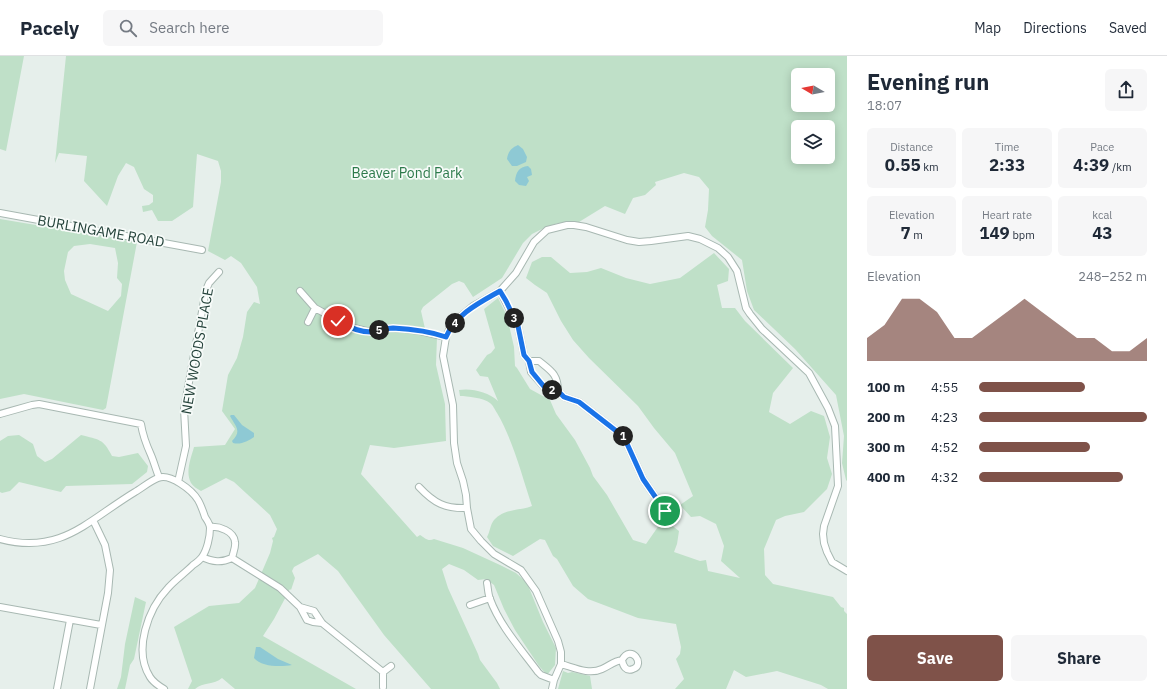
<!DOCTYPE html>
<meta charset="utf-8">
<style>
:root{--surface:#fff;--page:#f6f6f7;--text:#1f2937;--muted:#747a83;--line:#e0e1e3;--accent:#7f5249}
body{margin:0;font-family:"IBM Plex Sans",sans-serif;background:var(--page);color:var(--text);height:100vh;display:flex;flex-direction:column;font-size:15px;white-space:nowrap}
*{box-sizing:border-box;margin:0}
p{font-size:13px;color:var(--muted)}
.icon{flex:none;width:22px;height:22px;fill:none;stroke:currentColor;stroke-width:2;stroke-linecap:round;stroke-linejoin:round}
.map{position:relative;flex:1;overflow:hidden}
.details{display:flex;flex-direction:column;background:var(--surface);width:320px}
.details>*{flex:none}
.needle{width:26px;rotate:280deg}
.buttons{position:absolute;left:791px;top:12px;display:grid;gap:8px}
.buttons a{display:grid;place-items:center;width:44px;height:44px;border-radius:6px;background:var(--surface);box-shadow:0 2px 10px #0003;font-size:20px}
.pin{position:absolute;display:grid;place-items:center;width:34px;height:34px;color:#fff;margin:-17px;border:2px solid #fff;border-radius:50%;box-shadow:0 1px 4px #0007}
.km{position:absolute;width:20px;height:20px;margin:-10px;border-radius:50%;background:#222;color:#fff;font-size:11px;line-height:20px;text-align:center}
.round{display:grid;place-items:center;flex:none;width:42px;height:42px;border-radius:6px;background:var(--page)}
.overview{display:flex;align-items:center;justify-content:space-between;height:68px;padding:0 20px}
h1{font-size:22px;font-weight:700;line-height:30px}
.metrics{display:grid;grid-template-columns:repeat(3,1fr);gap:6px;height:68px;padding:4px 20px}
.metrics div{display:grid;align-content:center;border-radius:6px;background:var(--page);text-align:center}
.metrics b{font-size:17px;font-weight:700}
.metrics small{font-size:11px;font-weight:400}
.metrics p{font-size:11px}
.chart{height:112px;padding:8px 20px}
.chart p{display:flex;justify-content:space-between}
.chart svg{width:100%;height:72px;margin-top:4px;fill:var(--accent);opacity:.7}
.button{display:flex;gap:8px;margin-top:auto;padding:8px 20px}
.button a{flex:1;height:46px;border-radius:6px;background:var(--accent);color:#fff;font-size:16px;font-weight:700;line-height:46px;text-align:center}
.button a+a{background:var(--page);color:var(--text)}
ul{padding:0 20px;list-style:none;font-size:13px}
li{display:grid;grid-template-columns:64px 48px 1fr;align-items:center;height:30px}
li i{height:10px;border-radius:5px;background:var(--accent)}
header{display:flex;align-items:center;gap:24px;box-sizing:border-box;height:56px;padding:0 20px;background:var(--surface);border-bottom:1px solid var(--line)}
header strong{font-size:19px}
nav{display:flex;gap:22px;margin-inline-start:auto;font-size:14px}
.search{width:280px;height:36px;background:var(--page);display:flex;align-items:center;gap:10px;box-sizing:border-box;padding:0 14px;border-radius:6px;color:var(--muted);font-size:15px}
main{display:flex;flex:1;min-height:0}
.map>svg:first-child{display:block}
.green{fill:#bfe0c8;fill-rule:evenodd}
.water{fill:#8ec9d4}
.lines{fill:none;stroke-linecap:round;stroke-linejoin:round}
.minor-casing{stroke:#a8b8b2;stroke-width:8}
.minor{stroke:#fff;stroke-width:6}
.route-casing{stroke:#fff;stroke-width:8}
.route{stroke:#1a73e8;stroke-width:5}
.labels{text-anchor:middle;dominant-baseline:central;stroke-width:3.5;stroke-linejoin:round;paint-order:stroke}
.park-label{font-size:14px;fill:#2d7a4b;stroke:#f7fbf9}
.street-label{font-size:14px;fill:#24423a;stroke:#f7fbf9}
</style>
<header>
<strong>Pacely</strong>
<div class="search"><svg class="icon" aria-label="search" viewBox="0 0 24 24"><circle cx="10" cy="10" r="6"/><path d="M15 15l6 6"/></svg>Search here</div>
<nav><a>Map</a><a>Directions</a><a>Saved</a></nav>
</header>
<main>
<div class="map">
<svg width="847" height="633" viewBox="0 0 847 633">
<rect width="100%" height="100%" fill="#e6efeb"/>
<path class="green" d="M0 0H24L6 95 0 93Z
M66 0H847V425L846 424 842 407 844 380 836 339 795 293 754 254 747 235 742 204 712 180 705 171 708 154 709 133 699 121 684 117 655 126 656 129 645 139 633 142 625 158 605 150 579 166 558 167 544 172 532 178 523 187 502 222 473 241 464 227 459 225 452 228 423 251 421 255 426 277 437 281 436 309 445 348 446 385 394 392 370 389 361 418 417 481 420 479C425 482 428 486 434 483L463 492 500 509 516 517 527 527 543 566 556 592 555 609 547 619 539 610 515 574 504 553 494 529 486 523 478 524 464 514 449 508 442 513 448 532 478 598 480 604 497 627 500 633H431L384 579 338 515 318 498 294 511 292 515 295 522 291 534 290 533 274 563 263 580 356 633H235L222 622C214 629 203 626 195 633H188L192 625 174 571 209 550 239 547 255 532 270 497 273 485 272 482 274 481 277 473 270 459 234 426 226 422 201 435C197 433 193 430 191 427 185 416 191 402 194 391L225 389 235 373 222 355 228 319 237 302 243 281 247 256 254 246 260 248 257 231 241 207 231 200 225 204 208 195 221 126V115L218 105 197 98 193 151 172 165H158L152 154 143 156 142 150 149 149 153 146V139L144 133 134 111 126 107 118 120 107 150 84 125 87 100 59 97 55 107ZM798 19H828V49H798ZM798 71H828V101H798Z
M0 163 137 186 106 352 103 354 24 338 0 343ZM90 188 115 192 118 207 117 222 122 228 121 240 108 255 71 238 65 224 64 215 68 196 74 190Z
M714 197 729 213 728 225 717 229 722 252H735L745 265 793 312 773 337 769 356 790 368 811 355 824 360 830 381 827 402 832 418 827 433 804 456 785 460 776 464 764 493 765 519 773 528 833 541 841 551 844 552V555L847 558V633H828L821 629 777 615 746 621 734 614 726 633H675L684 623 676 603 680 598 681 591 676 568 638 562 588 543 573 530 557 503 553 500 545 484 540 483 513 500 493 490 487 481C490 476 490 469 494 464 505 452 520 455 532 450 522 420 513 384 497 357 495 354 493 349 490 347 484 342 467 340 460 340L459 334C472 332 488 336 498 345L488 321 480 320 476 314 487 299 491 297 495 292 484 253 498 242 507 260 514 291 515 310 517 312 530 333 550 344 556 358 575 384 590 412 593 420 607 439 633 484 646 488 662 465 664 466 665 464 679 475 677 488 674 496 700 505 706 504 708 515 740 522 721 505 724 490 716 468 700 460 691 461 680 449 693 440 675 397 654 372 638 350 589 302 573 284 561 265 547 237 535 229 526 222 532 206 542 201H551L570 217 587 216 601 212 626 222 650 228 680 222Z
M19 379 33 388 37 400 45 406 52 403 81 379C99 384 103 382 112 400L119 401 138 397 148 410 147 416 132 428 66 430 61 436 19 426 10 435 2 437 0 436V385L8 380Z
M135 541 146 546 134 603 130 609 125 633H117L121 621 125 588Z
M563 615 568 617 572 616 590 620 592 633H558Z"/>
<path class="water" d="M518 89 523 93 527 101 526 106 517 110H512L507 103C508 96 511 92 518 89Z
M528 110 531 113 532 119 527 121 529 125 526 130 519 129 515 125C516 116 519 111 528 110Z
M231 359H234L242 369 254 377V381C248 385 241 389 233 387L232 385C242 375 236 371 230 360Z
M256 591H260L278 603 292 609C281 611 261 611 254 602Z"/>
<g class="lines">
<defs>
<path id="minor" d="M0 157 202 194
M300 235 315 252 350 271 371 276 390 272 405 273 420 275 446 281
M500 235 518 270 524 299 529 305 531 316 546 333 558 335 564 341 579 346 624 381 643 423 665 455
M308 266 315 252
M529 305H539C551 315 558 318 558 335
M0 358 32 349 39 348 141 368C143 381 146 388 151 399 154 406 156 414 159 421
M178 426 186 390 184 353 206 234 209 227 219 216
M419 431C434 447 445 453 467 452
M0 483C61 499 87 465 135 436 142 432 150 425 158 422 170 417 192 434 198 444 201 449 203 455 205 461 207 464 210 468 210 472 210 481 207 494 202 501 200 504 196 507 193 509 185 517 175 524 168 532 148 553 133 594 150 621 153 626 159 630 164 633
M202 501C213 506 221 507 232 502 233 497 236 491 235 486 234 475 219 470 210 471
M232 502 280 532 300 551 307 564 313 566 322 567
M487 527C488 532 488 538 490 543 500 570 521 593 538 616L541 619 554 624
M470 549 490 542
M0 551 101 569
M300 551 314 555 322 567 383 616V631
M561 608C575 612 589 619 602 613 609 610 614 605 622 604 631 587 646 609 633 613 626 616 623 610 622 604
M383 616 391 610
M57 633 70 564
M90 633 108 537 110 514 105 489 93 464
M552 633 554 624 561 608V596L558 585 536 535 521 514 494 498 481 485 471 473 467 452 466 439 463 425 457 407 454 387 453 349 443 300 446 281 449 274 460 261 473 250 500 235 516 217 534 186 547 174 567 169H574L586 171 627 184 639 186 651 185 688 180 700 183 718 192 728 201 737 215 746 252 750 258 762 273 809 317 828 352 835 370 838 430 824 470 823 478 824 487 827 496 832 506 847 515"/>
</defs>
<use href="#minor" class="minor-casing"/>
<use href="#minor" class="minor"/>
</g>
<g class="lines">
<defs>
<path id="route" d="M338 265C348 271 360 276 371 276 379 275 386 272 393 272 411 273 429 275 446 281 456 258 479 247 500 235L506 245 518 270 524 299 529 305 532 316 546 333 558 335 564 341 579 346 624 381 643 423 665 455"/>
</defs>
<use href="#route" class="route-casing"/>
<use href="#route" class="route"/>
</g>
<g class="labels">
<g class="park-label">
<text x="407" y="117">Beaver Pond Park</text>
</g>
<g class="street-label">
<text transform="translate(101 175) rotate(10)">BURLINGAME ROAD</text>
<text transform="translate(197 295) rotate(-80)">NEW WOODS PLACE</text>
</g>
</g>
</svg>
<div class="buttons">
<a><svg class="needle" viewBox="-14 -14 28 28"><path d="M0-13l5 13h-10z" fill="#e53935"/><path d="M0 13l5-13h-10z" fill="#747a83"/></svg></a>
<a><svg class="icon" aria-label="layers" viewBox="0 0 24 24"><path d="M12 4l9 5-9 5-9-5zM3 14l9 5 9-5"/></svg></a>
</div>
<div class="pin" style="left:665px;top:455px;background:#1e9e55"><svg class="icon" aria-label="arrive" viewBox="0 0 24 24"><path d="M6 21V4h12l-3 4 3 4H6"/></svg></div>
<div class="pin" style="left:338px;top:265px;background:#d93025"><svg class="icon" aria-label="check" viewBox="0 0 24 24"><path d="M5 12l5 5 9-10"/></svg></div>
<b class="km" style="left:623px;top:380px">1</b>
<b class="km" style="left:552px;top:334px">2</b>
<b class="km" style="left:514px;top:262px">3</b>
<b class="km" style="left:455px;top:267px">4</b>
<b class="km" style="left:379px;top:274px">5</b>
</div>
<section class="details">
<div class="overview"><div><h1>Evening run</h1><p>18:07</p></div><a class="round"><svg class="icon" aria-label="share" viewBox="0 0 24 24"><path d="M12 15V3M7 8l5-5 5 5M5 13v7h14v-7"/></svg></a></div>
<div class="metrics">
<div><p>Distance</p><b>0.55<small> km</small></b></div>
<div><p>Time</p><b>2:33</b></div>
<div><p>Pace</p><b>4:39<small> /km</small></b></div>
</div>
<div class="metrics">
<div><p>Elevation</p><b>7<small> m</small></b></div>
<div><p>Heart rate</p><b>149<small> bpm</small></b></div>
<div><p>kcal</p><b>43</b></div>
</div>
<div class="chart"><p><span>Elevation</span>248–252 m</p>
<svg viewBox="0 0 160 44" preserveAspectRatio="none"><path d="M0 44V30L10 22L20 6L30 6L40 14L50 30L60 30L70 22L80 14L90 6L100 14L110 22L120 30L130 30L140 38L150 38L160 30V44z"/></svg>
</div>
<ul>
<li><b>100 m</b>4:55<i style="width:63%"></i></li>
<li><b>200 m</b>4:23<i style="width:100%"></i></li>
<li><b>300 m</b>4:52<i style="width:66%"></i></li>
<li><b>400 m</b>4:32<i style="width:86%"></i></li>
</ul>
<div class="button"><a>Save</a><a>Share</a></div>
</section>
</main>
